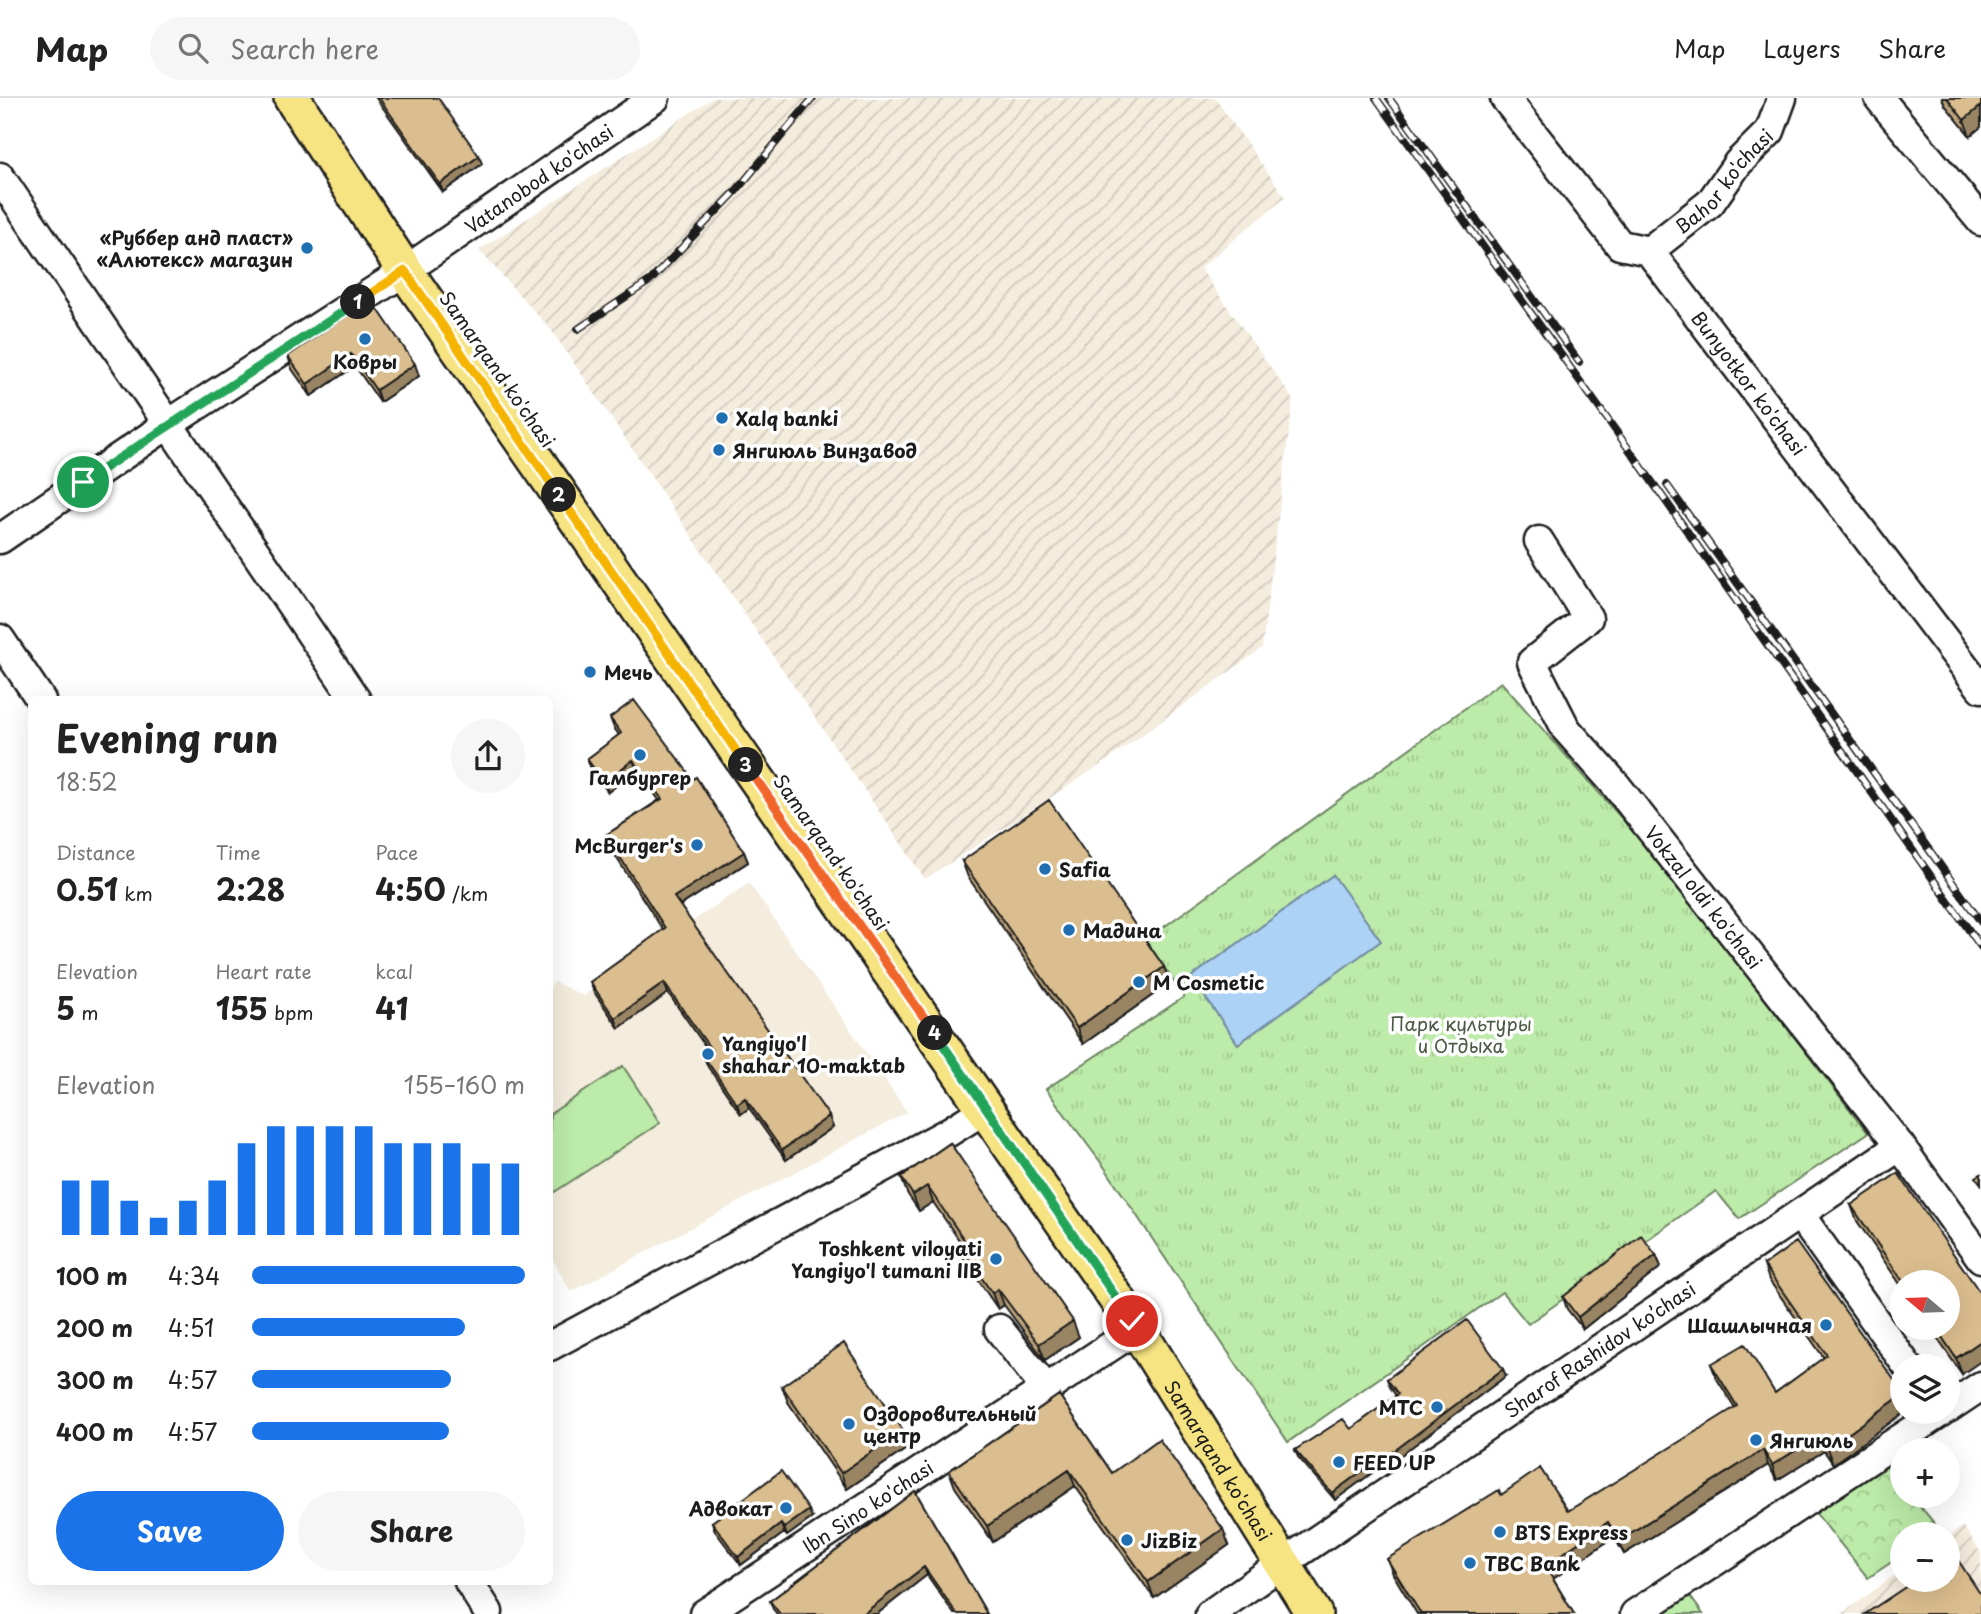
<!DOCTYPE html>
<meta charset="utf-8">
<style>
:root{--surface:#fff;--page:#f6f6f6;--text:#222;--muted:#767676;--line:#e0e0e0;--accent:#1a73e8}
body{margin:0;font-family:"Playpen Sans",sans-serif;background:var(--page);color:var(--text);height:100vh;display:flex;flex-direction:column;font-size:26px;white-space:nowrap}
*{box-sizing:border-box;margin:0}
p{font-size:23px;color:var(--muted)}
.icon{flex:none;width:38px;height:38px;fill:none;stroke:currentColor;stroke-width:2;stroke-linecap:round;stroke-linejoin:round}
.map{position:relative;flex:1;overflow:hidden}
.details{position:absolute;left:28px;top:598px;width:525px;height:889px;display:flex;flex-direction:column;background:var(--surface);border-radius:10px;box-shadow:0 7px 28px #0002}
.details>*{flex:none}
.needle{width:46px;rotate:289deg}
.fabs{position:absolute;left:1890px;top:1172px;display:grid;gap:14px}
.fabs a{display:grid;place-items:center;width:70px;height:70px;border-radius:50%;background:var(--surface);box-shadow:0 7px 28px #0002;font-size:35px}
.pin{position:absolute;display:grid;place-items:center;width:60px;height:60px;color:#fff;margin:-30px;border:4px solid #fff;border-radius:50%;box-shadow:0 2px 7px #0007}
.km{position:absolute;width:35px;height:35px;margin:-18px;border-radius:50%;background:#222;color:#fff;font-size:19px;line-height:35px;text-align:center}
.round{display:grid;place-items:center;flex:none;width:74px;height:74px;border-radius:37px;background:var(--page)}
.head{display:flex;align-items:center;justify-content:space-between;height:119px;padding:0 28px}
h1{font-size:38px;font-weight:700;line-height:52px}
.metrics{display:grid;grid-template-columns:repeat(3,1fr);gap:10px;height:119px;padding:7px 28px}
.metrics div{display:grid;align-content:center}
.metrics b{font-size:30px;font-weight:700}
.metrics small{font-size:19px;font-weight:400}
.metrics p{font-size:19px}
.chart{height:196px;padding:14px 28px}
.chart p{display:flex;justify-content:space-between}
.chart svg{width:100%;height:126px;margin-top:7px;stroke:var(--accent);stroke-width:6}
.cta{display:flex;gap:14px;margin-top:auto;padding:14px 28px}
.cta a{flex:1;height:80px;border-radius:42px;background:var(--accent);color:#fff;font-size:28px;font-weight:700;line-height:80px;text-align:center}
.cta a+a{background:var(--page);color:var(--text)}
ul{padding:0 28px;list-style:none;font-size:23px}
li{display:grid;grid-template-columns:112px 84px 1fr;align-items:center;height:52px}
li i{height:18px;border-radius:9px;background:var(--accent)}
header{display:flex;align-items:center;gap:42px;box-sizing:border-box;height:98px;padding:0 35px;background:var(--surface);border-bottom:2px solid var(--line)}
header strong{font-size:33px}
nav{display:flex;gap:38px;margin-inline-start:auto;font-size:24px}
.search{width:490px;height:63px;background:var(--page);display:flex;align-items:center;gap:18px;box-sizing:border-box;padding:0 24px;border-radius:38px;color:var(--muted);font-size:26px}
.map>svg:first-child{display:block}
.built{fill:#f4ecdd}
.industrial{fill:url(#industrial-furrows)}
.grass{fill:#bdeba9;stroke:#6c8462;stroke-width:2}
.forest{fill:url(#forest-crowns);stroke:#6c8462;stroke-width:2}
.park{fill:url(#park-tufts);stroke:#6c8462;stroke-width:2}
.water{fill:#acd2f5;stroke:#72899e;stroke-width:2}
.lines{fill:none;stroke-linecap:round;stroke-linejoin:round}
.minor-casing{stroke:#1c1c1c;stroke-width:33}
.major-casing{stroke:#1c1c1c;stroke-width:40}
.minor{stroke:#fff;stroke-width:28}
.major{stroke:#f6e381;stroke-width:35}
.rail-casing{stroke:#1c1c1c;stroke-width:8}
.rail{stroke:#fff;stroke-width:5;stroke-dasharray:16;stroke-linecap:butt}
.wall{fill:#bca37b;stroke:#1c1c1c;stroke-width:2}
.shaded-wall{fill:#998564;stroke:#1c1c1c;stroke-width:2}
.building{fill:#dbbe8f;stroke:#1c1c1c;stroke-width:2}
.split-1-casing{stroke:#fff;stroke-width:14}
.split-2-casing{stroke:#fff;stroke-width:14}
.split-3-casing{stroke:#fff;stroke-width:14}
.split-4-casing{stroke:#fff;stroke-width:14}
.split-5-casing{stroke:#fff;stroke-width:14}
.split-1{stroke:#22a559;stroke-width:9}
.split-2{stroke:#f5b400;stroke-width:9}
.split-3{stroke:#f5b400;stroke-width:9}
.split-4{stroke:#f0652b;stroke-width:9}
.split-5{stroke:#22a559;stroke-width:9}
.poi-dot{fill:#1f6fb2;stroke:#fff;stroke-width:2.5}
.labels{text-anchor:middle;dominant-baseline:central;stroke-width:7;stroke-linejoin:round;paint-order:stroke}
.street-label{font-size:19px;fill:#1c1c1c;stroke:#fff}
.poi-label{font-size:19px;font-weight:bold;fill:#1c1c1c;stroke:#fff;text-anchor:start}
.park-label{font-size:19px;fill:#4c5a46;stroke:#fff}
</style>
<header>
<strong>Map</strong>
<div class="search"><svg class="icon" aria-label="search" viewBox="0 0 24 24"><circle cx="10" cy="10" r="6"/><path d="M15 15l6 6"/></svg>Search here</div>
<nav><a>Map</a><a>Layers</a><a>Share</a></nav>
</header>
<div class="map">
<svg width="1981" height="1516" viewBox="0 0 1981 1516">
<defs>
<pattern id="industrial-furrows" width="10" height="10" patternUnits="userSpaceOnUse" patternTransform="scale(1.75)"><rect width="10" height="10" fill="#f4ecdd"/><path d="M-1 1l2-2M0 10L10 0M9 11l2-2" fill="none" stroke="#d1cabd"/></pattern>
<pattern id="forest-crowns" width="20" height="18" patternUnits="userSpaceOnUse" patternTransform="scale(1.75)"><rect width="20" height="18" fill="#bdeba9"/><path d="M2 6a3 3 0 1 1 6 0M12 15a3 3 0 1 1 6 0" fill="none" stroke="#a2c991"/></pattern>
<pattern id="park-tufts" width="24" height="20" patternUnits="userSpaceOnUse" patternTransform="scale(1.75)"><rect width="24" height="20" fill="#bdeba9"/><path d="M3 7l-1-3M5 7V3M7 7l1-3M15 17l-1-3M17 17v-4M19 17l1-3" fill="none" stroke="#a2c991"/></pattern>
</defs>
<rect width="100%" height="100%" fill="#fff"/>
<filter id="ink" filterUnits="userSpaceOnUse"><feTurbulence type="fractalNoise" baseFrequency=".0143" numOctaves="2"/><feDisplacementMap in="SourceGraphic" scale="14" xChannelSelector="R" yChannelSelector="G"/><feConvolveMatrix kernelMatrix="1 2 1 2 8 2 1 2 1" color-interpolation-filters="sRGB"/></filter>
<g filter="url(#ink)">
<path class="built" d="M749 785 907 1014 571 1194 550 1157V888L555 884 583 898Z"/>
<path class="industrial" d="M713 0H1215L1285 99 1200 170 1293 301 1262 550 1099 668 925 781 552 233 479 152Z
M1963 1428 1981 1455V1516H1842L1902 1472V1482H1948V1439Z"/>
<path class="grass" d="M623 968 660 1025 550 1097V1016Z"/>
<path class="forest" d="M1879 1360 1902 1387V1398H1912L1939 1431 1931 1437H1902V1457L1868 1480 1810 1408Z
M1687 1494 1703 1516H1653Z"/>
<path class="park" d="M1501 584 1654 757 1868 1035 1739 1121 1716 1093 1528 1226 1502 1194 1288 1344 1105 1070 1046 991 1184 899 1146 842Z"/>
<path class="water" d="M1333 777 1381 843 1238 946 1191 879Z"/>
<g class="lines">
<defs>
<g id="minor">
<path id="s1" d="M1505 0 1620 147 1649 153 1981 590"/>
<path d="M1879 0 1981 123"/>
<path d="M0 79 356 602"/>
<path id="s2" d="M1649 153 1710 105 1738 65 1770 33 1782 0"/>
<path id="s3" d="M422 161 655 0"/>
<path d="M0 441 167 327 405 173"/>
<path id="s4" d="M1539 443 1588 520 1532 564 1566 631 1615 686 1900 1048 1981 1160"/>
<path d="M0 541 41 602"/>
<path d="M1800 1117 1908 1269"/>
<path d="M999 1231 1046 1291"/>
<path d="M550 1248 947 1035 987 1010"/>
<path d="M1948 1310 1981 1288"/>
<path id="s5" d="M1298 1455 1900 1048"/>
<path d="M469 1484 488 1514"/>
<path id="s6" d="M704 1516 1137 1231"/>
<path d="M1210 1516 1283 1465"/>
<path d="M1635 1516 1941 1314"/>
</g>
<g id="major">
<path id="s7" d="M292 0 405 173 1132 1223 1314 1516"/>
</g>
</defs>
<use href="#minor" class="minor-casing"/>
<use href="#major" class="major-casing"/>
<use href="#minor" class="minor"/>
<use href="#major" class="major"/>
<defs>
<path id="rail" d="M1376 0 1636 361 1981 849
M1389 0 1579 264
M578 231 651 182 736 93 813 0
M1667 387 1981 824"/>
</defs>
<use href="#rail" class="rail-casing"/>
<use href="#rail" class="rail"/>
</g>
<path class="wall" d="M376 0H438L482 66 443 94Z
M1942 0H1981L1970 38 1945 7Z
M371 201 419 278 380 304 355 268 311 298 292 271 288 258Z
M610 620 744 754 748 764 680 808 833 1029 786 1062 749 1010 741 1016 708 969 704 959 710 955 668 895 619 930 594 894 590 884 663 832 609 748 606 737 659 702 637 672 608 694 591 671 587 661 619 637 614 630Z
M962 763 1170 885 1083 946 968 779Z
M950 1045 1079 1239 1045 1262 1004 1207 998 1211 965 1163 959 1147 961 1145 933 1104 919 1113 907 1095 901 1079Z
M1851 1107 1981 1196 1962 1276 1930 1230H1948V1185H1902V1189L1857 1123Z
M1656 1157 1661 1169 1583 1231 1567 1211 1563 1199Z
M1764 1167 1902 1293 1833 1366 1824 1353 1777 1382 1768 1367 1624 1456 1614 1439 1553 1481 1574 1516H1417L1393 1476 1387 1461 1501 1397 1568 1413 1735 1310 1717 1281 1711 1266 1775 1295 1824 1260 1769 1182Z
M1506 1278 1389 1366 1387 1364 1335 1402 1298 1359 1295 1352 1351 1331 1396 1298 1390 1289 1387 1281Z
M782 1288 903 1332 909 1349 847 1391 788 1304Z
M1059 1297 1112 1375 1229 1447 1154 1500 1075 1388 993 1444 955 1389 949 1373Z
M915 1393 987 1516H954L927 1477 877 1516H777L773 1511 770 1503Z
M812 1420 787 1438 784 1435 741 1467 715 1433 712 1424Z"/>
<path class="shaded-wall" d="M1981 8V29L1970 38 1964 22Z
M479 58 482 66 443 94 440 86Z
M351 256 355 268 311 298 307 286Z
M415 266 419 278 380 304 376 292Z
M633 662 637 672 608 694 604 684Z
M744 754 748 764 678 809 674 799Z
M1164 869 1170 885 1083 946 1077 930Z
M664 885 668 895 619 930 615 920Z
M745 1000 749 1010 741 1016 737 1006Z
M829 1018 833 1029 786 1062 782 1052Z
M927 1088 933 1104 919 1113 913 1097Z
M1656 1157 1661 1169 1583 1231 1578 1219Z
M998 1191 1004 1207 998 1211 992 1195Z
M1073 1223 1079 1239 1045 1262 1039 1246Z
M1981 1243V1263L1962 1276 1956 1260Z
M1503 1271 1506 1278 1389 1366 1386 1359Z
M1902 1297V1314H1905L1833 1366 1827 1351Z
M903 1332 909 1349 847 1391 841 1375Z
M1819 1338 1824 1353 1777 1382 1772 1367Z
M1763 1352 1768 1367 1624 1456 1619 1442Z
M1384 1357 1387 1364 1335 1402 1332 1395Z
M1069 1372 1075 1388 993 1444 987 1428Z
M809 1412 812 1420 787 1438 784 1430Z
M1608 1424 1614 1439 1550 1483 1545 1468Z
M781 1426 784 1435 741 1467 738 1459Z
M1223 1431 1229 1447 1154 1500 1148 1484Z
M924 1469 927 1477 877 1516H863Z"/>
<path class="building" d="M379 0H438L479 58 440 86Z
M1947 0H1981V8L1964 22Z
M371 201 415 266 376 292 351 256 307 286 288 258Z
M634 602 693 681 696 679 744 754 674 799 829 1018 782 1052 745 1000 737 1006 704 959 712 953 664 885 615 920 590 884 665 830 606 737 662 701 633 662 604 684 587 661 621 635 610 620Z
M1049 702 1164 869 1077 930 962 763Z
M950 1045 1073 1223 1039 1246 998 1191 992 1195 959 1147 965 1143 927 1088 913 1097 901 1079Z
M1898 1075 1981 1196V1243L1956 1260 1936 1230H1948V1185H1904L1851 1107Z
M1981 1076V1086L1976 1079Z
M1641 1137 1656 1157 1578 1219 1563 1199Z
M1796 1144 1902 1293V1297L1827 1351 1819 1338 1772 1367 1763 1352 1619 1442 1608 1424 1545 1468 1574 1516H1421L1387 1461 1499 1392 1501 1397 1540 1370 1568 1413 1737 1308 1711 1266 1745 1246 1775 1295 1827 1257 1764 1167Z
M1467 1222 1503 1271 1386 1359 1384 1357 1332 1395 1295 1352 1343 1321 1351 1331 1398 1296 1387 1281Z
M844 1245 903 1332 841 1375 782 1288Z
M1059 1297 1112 1375 1159 1341 1223 1431 1148 1484 1069 1372 987 1428 949 1373Z
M781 1373 809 1412 784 1430 781 1426 738 1459 712 1424Z
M915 1393 987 1516H957L924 1469 863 1516H780L770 1503Z
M1954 1456 1981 1497V1516H1865L1916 1482H1948V1461Z"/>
</g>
<g class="lines" filter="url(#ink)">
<defs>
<path id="split-1" d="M83 384 358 204"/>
<path id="split-2" d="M358 204 405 173 559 397"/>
<path id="split-3" d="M559 397 746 667"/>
<path id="split-4" d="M746 667 935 935"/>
<path id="split-5" d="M935 935 1132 1223"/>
</defs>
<use href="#split-1" class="split-1-casing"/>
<use href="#split-2" class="split-2-casing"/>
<use href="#split-3" class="split-3-casing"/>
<use href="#split-4" class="split-4-casing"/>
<use href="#split-5" class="split-5-casing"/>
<use href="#split-1" class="split-1"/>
<use href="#split-2" class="split-2"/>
<use href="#split-3" class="split-3"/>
<use href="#split-4" class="split-4"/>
<use href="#split-5" class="split-5"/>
</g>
<g class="poi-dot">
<circle cx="307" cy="150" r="7"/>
<circle cx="365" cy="241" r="7"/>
<circle cx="722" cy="320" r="7"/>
<circle cx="719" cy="352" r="7"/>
<circle cx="590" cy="574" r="7"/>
<circle cx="640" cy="657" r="7"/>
<circle cx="697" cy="747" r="7"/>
<circle cx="1045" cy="771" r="7"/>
<circle cx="1069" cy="832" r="7"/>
<circle cx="1139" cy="884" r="7"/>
<circle cx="708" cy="956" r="7"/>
<circle cx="996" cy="1161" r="7"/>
<circle cx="1826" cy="1227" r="7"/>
<circle cx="1437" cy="1309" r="7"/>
<circle cx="849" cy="1326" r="7"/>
<circle cx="1756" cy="1342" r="7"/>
<circle cx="1339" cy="1364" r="7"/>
<circle cx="786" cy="1410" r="7"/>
<circle cx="1500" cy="1434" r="7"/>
<circle cx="1127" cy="1442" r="7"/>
<circle cx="1470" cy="1465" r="7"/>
</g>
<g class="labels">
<g class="street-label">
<text stroke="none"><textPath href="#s3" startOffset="142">Vatanobod ko'chasi</textPath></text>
<text stroke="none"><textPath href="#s2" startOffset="103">Bahor ko'chasi</textPath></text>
<text transform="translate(498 271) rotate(55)">Samarqand ko'chasi</text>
<text stroke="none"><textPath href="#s1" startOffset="382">Bunyotkor ko'chasi</textPath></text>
<text transform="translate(832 754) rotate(55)">Samarqand ko'chasi</text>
<text stroke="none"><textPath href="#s4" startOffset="455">Vokzal oldi ko'chasi</textPath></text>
<text stroke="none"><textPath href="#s5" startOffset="364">Sharof Rashidov ko’chasi</textPath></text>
<text stroke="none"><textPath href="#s7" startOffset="1648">Samarqand ko'chasi</textPath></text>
<text stroke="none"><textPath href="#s6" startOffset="196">Ibn Sino ko'chasi</textPath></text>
</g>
<g class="poi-label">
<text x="293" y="139" text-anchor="end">«Руббер анд пласт»<tspan x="293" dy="22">«Алютекс» магазин</tspan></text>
<text x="365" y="263" text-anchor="middle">Ковры</text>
<text x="736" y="320">Xalq banki</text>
<text x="733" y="352">Янгиюль Винзавод</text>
<text x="604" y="574">Мечь</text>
<text x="640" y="679" text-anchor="middle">Гамбургер</text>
<text x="683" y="747" text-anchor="end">McBurger's</text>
<text x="1059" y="771">Safia</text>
<text x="1083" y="832">Мадина</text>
<text x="1153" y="884">M Cosmetic</text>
<text x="722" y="945">Yangiyo'l<tspan x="722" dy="22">shahar 10-maktab</tspan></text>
<text x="982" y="1150" text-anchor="end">Toshkent viloyati<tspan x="982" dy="22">Yangiyo'l tumani IIB</tspan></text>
<text x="1812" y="1227" text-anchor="end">Шашлычная</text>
<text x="1423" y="1309" text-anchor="end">МТС</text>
<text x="863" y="1315">Оздоровительный<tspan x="863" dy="22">центр</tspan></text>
<text x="1770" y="1342">Янгиюль</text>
<text x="1353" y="1364">FEED UP</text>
<text x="772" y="1410" text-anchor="end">Адвокат</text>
<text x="1514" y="1434">BTS Express</text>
<text x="1141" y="1442">JizBiz</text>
<text x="1484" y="1465">TBC Bank</text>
</g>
<g class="park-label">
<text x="1461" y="925">Парк культуры<tspan x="1461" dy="22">и Отдыха</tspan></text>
</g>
</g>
</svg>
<div class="fabs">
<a><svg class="needle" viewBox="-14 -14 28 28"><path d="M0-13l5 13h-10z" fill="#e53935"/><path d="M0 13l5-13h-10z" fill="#767676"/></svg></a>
<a><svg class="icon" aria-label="layers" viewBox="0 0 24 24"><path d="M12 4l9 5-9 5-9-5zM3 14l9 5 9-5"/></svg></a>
<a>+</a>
<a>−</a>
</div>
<div class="pin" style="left:83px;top:384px;background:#1e9e55"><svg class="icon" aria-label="arrive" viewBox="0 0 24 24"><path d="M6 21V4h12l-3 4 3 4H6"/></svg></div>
<div class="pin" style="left:1132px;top:1223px;background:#d93025"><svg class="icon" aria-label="check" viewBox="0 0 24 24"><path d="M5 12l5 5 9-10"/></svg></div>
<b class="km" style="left:358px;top:204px">1</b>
<b class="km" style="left:559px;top:397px">2</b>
<b class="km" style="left:746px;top:667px">3</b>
<b class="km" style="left:935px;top:935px">4</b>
<section class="details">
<div class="head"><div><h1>Evening run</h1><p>18:52</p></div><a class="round"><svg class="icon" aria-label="share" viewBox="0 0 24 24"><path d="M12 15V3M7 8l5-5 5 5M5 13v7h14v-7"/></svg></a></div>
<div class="metrics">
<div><p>Distance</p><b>0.51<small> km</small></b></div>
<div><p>Time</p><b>2:28</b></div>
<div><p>Pace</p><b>4:50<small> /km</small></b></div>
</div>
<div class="metrics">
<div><p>Elevation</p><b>5<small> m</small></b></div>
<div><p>Heart rate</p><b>155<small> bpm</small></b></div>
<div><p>kcal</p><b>41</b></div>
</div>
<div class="chart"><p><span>Elevation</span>155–160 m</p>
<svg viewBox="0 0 160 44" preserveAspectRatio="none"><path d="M5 44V25M15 44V25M25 44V32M35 44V38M45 44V32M55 44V25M65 44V12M75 44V6M85 44V6M95 44V6M105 44V6M115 44V12M125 44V12M135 44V12M145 44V19M155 44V19"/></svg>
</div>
<ul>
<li><b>100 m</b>4:34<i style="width:100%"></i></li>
<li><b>200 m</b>4:51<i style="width:78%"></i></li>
<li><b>300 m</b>4:57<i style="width:73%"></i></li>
<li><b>400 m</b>4:57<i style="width:72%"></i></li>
</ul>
<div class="cta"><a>Save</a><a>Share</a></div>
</section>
</div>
